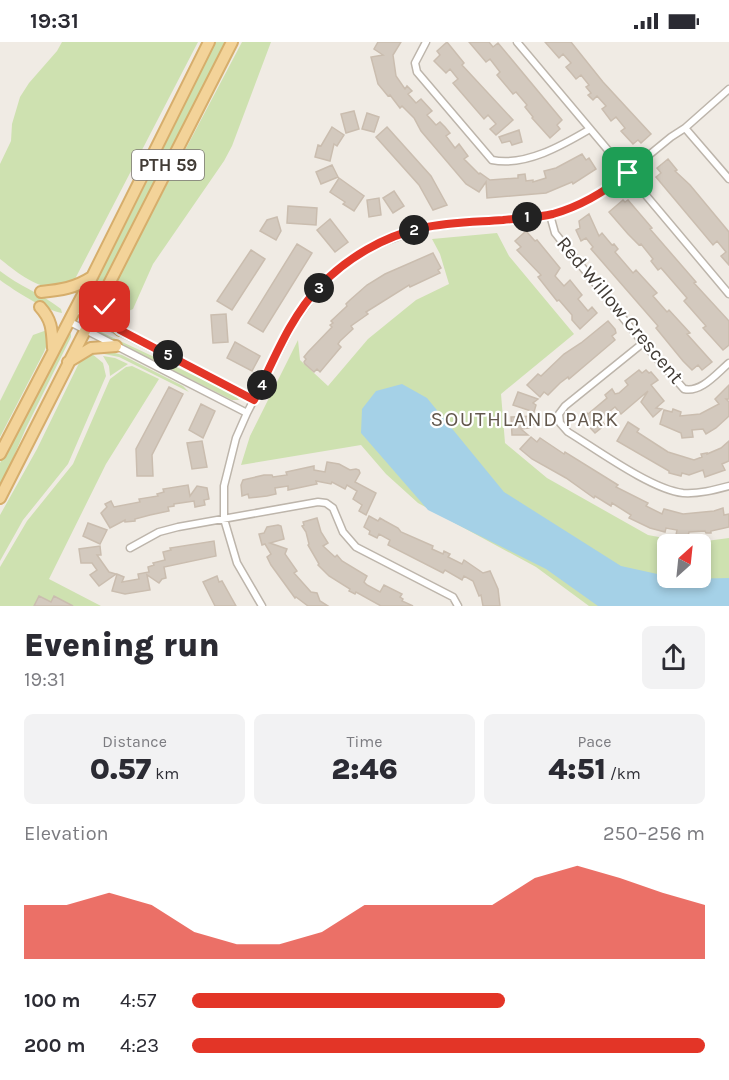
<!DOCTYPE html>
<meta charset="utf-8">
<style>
:root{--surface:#fff;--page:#f2f2f3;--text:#2b2b33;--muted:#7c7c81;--accent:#e33527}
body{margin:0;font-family:Karla,sans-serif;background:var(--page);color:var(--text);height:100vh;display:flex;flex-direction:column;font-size:22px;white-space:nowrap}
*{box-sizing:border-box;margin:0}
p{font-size:20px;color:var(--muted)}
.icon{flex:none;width:33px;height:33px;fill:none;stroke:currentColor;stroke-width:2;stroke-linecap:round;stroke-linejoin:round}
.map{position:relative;height:564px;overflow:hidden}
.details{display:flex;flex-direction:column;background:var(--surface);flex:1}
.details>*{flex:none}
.needle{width:39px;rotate:27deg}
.tools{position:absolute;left:657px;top:492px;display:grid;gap:12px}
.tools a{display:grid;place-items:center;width:54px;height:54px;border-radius:9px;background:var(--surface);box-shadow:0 3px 9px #0003;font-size:30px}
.pin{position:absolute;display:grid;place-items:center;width:51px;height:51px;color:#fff;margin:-26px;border-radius:12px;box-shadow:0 3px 9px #0006}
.km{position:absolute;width:30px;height:30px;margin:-15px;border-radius:50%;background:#222;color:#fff;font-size:16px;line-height:30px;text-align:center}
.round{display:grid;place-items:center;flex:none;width:63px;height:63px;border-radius:9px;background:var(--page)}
.head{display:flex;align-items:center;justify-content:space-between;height:102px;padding:0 24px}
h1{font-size:33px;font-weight:800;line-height:45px}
.metrics{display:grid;grid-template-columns:repeat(3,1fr);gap:9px;height:102px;padding:6px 24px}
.metrics div{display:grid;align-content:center;border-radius:9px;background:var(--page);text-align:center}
.metrics b{font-size:30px;font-weight:800}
.metrics small{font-size:16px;font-weight:400}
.metrics p{font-size:16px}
.chart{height:168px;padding:12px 24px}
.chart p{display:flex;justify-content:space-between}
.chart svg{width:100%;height:108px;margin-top:6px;fill:var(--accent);opacity:.7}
ul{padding:0 24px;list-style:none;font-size:20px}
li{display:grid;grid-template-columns:96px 72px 1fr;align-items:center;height:45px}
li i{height:15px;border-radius:8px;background:var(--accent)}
.status{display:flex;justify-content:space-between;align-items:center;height:42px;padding:0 30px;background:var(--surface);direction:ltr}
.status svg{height:16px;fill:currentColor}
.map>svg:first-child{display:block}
.green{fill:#cee1b0;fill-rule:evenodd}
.water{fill:#a5d1e7}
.building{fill:#d3c9be;stroke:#cabdaf;stroke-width:1.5}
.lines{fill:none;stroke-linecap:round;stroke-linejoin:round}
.street-casing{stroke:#bdb5ab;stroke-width:9}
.primary-casing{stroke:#d6ae6c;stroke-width:14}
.street{stroke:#fff;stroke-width:6}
.primary{stroke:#f3d399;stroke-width:10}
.route-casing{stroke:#fff;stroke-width:12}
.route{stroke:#e33527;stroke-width:8}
.labels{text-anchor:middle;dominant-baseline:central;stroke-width:4.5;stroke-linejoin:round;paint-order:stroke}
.shield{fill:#fff;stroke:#7a7672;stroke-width:1.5}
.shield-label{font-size:18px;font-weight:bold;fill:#413b35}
.street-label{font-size:20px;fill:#413b35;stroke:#fff}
.neighbourhood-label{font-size:21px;letter-spacing:1.5px;fill:#63584d;stroke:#fff}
</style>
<div class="status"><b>19:31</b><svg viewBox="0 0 49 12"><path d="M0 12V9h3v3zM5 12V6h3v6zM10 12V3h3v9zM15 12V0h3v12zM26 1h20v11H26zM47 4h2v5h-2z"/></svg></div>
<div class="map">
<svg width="729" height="564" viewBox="0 0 729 564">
<rect width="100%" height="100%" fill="#f0ebe4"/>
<path class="green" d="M62 0H198L75 237C52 260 19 232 0 217V122L11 99 12 82 20 55 29 41 57 9Z
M214 0H225L103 240 91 262 86 266 85 263 150 134 164 99Z
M242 0H271L232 104 224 119 153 222 133 267 122 272 111 269 109 254 114 243Z
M497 191 509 214 574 292 501 352 505 401 547 436 648 493 691 501 729 496V564H589L536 525 418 461 386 432 361 403 241 423 250 394 298 298 300 318 328 344 368 297 416 258 449 242 440 212 432 197ZM668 502H700V536H668Z
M0 229C19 244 42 252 61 267L62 271C45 268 15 249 0 238Z
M95 287C142 310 189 330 236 354L239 358H232L94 289Z
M47 288 48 300 44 310 0 395V359L33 293Z
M71 291V295L26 386 0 446V421L58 306Z
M108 309 122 313 183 344 189 350 119 315 94 310Z
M91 311 103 321 106 334 68 422 23 478 0 519V473L37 407 79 321Z
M103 314 115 316 128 322 110 334 109 324Z
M132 324 159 337 106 422 49 537 101 564H0V525L27 479 73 422 110 337 126 325Z"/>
<path class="water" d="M402 342 427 356 504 450 621 524 680 537 729 536V564H598L546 527 428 468 361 391 362 367 376 349Z"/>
<path class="building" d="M378 0H401L393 13 396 34 405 47 407 44 412 49 408 52 416 61 421 57 432 69 427 73 436 83 440 80 445 85 450 91 446 94 455 106 459 102 468 114 464 117 479 132 480 131 490 138 518 136V133L525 132 526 139 533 138V140L546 136 544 129 556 126 582 112 586 118 589 116 596 127 573 142 572 140 546 151 487 156 486 140 479 150 466 142 421 89 414 76 402 64 400 66 390 53 388 54 378 42 371 15 383 13 374 7Z
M447 0 464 21 462 23 513 78 496 93 490 87 496 82 488 73 484 77 453 41 458 37 450 27 446 31 434 19 440 13 437 9Z
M469 0H489L493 5 498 1 562 78 557 83 560 87 550 96 532 76 533 75 525 65 527 63 516 50 513 52 497 33 500 30 490 17 486 20Z
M545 0H571L603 40 651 92 641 101 638 98 633 102 621 89 625 86 616 75 611 79 602 67 606 64 597 54 593 58 588 53 591 51 586 45 589 43 581 33 576 37 572 32 566 25 571 21 563 12 559 16Z
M354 69 359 87 346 91 341 72Z
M367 71 379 75 374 90 362 87Z
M332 85 344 93 337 104 334 102 330 119 315 115 318 103 321 104Z
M387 85 431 134 447 163 433 168 419 143 376 95Z
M519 88 522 100 512 103 510 99 502 101 499 95Z
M668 117 677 128 675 129 690 143 729 190V223L721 214 726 210 717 199 713 203 656 135 661 131 657 126Z
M332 123 338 135 321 142 316 130Z
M339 136 364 154 354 169 343 162 345 160 330 150Z
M394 149 404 164 393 171 383 156Z
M379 156 381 173 369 175 367 158Z
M623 158 625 160 628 158 652 186 650 187 696 240 694 241 729 279V303L723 308 703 286 706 284 684 259 687 256 661 226 658 228 651 219 653 217 641 202 639 203 628 192 609 170Z
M288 164 317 166 316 183 287 181Z
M589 172 599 194 602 191 612 203 614 202 618 207 615 210 633 231 636 228 657 251 653 254 667 270 669 268 690 291 687 292 712 320 702 328 698 323 692 328 683 319 656 286 658 284 591 207 593 205 586 196 581 199 576 188 580 186 579 179Z
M277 175 281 189 276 198 260 189 267 178Z
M330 177 348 200 335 210 317 188Z
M526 189 535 199 537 198 560 226 555 234 564 244 570 238 582 253 578 257 588 269 592 265 597 271 580 287 572 278V273L559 258 557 259 538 235 541 233 517 208 521 205 515 199Z
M297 202 312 211 263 290 248 281Z
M251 208 265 217 232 268 217 259Z
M433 211 441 226 438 228 440 231 410 245 409 243 366 270 368 272 351 284 353 287 340 299 338 302 341 305 320 330 317 327 314 330 305 322 304 320 306 317 304 315 308 310 332 285 330 283 333 281 331 279 347 264 346 262 350 258 367 243 385 232Z
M226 272 228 300 213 301 211 273Z
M608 279 615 287 616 291 612 294 615 298 569 337 568 335 560 341 548 353 544 350 540 355 527 343 538 332 541 334 564 312 581 301Z
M235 300 260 314 252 329 227 316Z
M639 328 642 331 646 328 649 331 651 330 658 338 651 343 664 359 656 366 662 367 653 375 641 360 648 349 621 372 615 365 600 377 605 383 595 391 581 376 587 371 588 372 607 356 605 353 612 347 615 352 619 351 628 343 625 339Z
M729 343V357H726L729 360V374L716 386 706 392 703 387 692 388 693 395 682 396 681 391 660 382 664 368 672 370 673 367 681 370 680 374 700 372 719 362 715 357Z
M169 345 183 352 152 413 153 434H137L136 407Z
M518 350 538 357 533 361 536 363 534 370 513 363Z
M201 362 215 369 203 396 189 388Z
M536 374V382L525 383 529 386 521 387 528 393H512L511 375Z
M628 380 639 387 637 390 668 410 694 418 702 415 701 412 707 411V412L721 406 729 399V419L722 422 725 428 705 435 703 428 689 433 682 431 681 434 669 431V429L617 399Z
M531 395 537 400 540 396 564 412 565 410 618 443 616 445 648 461 646 464 662 472 664 467 683 472 714 469 723 466 724 473 729 472V485L711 489V491H706L705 489 689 490 688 494 676 493 677 488 666 486 665 490 650 486 629 476 631 473 612 461 611 464 595 454 594 456 566 436 532 417 520 407Z
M202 399 207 425 192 427 187 401Z
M327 420 339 422 350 428 356 427 359 428 360 431 355 440 376 451 366 473 359 469 362 463 353 457 357 449 347 443 345 447 332 440 331 442 316 439 317 442 288 448V444L275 446 276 452 267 454 249 456 248 452 242 454 241 443 243 438 264 433H272L273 435 287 433 286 430 314 424V428L325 430Z
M188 443 190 454 197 444 207 446 209 457 204 458 205 463 195 465 194 459 174 462V464L168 465 169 469 150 473 135 477V479L125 480V478L110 486 101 471 107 465 105 462 111 459 114 465 140 460 139 457 158 454 157 452 164 450 163 447Z
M369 474 378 479 380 476 385 479 398 486 401 490 433 504 432 507 443 512 444 509 450 512 448 515 462 522 464 518 483 531 490 529 498 547 500 564H483L481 553 479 554 473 539 464 534 462 538 445 528 443 531 388 503 390 498 379 492 377 496 369 492 370 489 364 485Z
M317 476 321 490 328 501 323 504 335 515 337 513 342 519 367 534 364 540 367 543 380 550 384 543 402 552 400 555 403 557 402 559 413 564H381L356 550 355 552 349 549 350 547 329 534 318 523 319 522 308 503 309 502 306 490 302 484 304 483 303 480Z
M88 481 107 488 100 502 83 494Z
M278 483 281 484 284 497 270 501 287 507 285 512 297 529 294 531 311 550 317 551 320 559 328 564H308L296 555 295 556 271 523 267 515 271 512 265 502 262 503 259 492 264 491 267 485Z
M214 499 216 514 164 525 166 536 162 537 159 541 147 533 150 548 125 552 112 549 117 532 124 535 122 540 139 537 138 532 149 530 148 525 154 523 153 521 165 518 163 510 171 508 170 506Z
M100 504 101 513H97L109 530 116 532 99 544 90 533 97 528 92 521H81L79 507Z
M217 534 219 540 222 539 236 564H215L203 540Z
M39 554 51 560 54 554 73 564H34Z"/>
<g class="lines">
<defs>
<path id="street" d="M426 0 415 21 417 30 492 118C525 125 563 103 590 87
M517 0 729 252
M685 86 729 137
M550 173 555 191 643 301 684 347C701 351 716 332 729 321
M75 267 254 358
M68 279 247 371
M643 301 565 364 559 372 560 381 568 390C596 407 652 448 683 451 699 452 714 448 729 444
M130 506 159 490 178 485 318 460 326 461 333 466 343 490 356 505 453 555 458 564
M262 564 237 521 224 477V444L236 396 247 371 293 282 319 245 337 228 373 204 421 186 550 173 585 159 610 145 671 95 685 86 729 47"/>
<path id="primary" d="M41 250C61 248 75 246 92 235
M105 251 107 271 120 288
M40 265C52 278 52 288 53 306
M68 320 91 306 116 304
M0 412 92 235 209 0
M0 456 232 0"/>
</defs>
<use href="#street" class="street-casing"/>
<use href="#primary" class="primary-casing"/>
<use href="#street" class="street"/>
<use href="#primary" class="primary"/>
</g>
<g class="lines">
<defs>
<path id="route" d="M105 265 111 279 120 288 254 358C273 320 290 275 320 244 347 216 384 194 422 186 448 180 476 180 503 178 519 176 537 176 553 172 581 164 606 149 628 131"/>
</defs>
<use href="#route" class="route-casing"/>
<use href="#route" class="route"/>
</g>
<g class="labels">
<rect class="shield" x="132" y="108" width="72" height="30" rx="4.5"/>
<g class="shield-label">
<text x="168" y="123">PTH 59</text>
</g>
<g class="street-label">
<text transform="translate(620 268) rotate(50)">Red Willow Crescent</text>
</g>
<g class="neighbourhood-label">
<text x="525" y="377">SOUTHLAND PARK</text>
</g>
</g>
</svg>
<div class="tools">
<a><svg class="needle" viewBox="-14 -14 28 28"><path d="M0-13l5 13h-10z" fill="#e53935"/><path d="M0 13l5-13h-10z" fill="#7c7c81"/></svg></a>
</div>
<div class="pin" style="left:628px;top:131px;background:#1e9e55"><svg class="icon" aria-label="arrive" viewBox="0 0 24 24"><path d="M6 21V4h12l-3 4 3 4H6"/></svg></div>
<div class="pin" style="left:105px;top:265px;background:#d93025"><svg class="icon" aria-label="check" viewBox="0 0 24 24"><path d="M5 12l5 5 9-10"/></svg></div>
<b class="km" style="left:527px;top:175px">1</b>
<b class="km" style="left:414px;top:188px">2</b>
<b class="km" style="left:319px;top:246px">3</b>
<b class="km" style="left:262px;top:343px">4</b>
<b class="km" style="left:168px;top:313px">5</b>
</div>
<section class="details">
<div class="head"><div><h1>Evening run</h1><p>19:31</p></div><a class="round"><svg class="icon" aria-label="share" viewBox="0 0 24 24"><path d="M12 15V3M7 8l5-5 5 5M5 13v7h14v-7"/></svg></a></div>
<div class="metrics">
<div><p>Distance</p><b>0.57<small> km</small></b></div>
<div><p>Time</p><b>2:46</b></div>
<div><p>Pace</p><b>4:51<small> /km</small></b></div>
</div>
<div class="chart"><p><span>Elevation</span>250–256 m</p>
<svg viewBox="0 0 160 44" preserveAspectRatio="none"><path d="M0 44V22L10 22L20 17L30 22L40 33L50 38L60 38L70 33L80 22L90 22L100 22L110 22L120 11L130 6L140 11L150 17L160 22V44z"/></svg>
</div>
<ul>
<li><b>100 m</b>4:57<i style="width:61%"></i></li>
<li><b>200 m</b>4:23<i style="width:100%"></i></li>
</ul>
</section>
